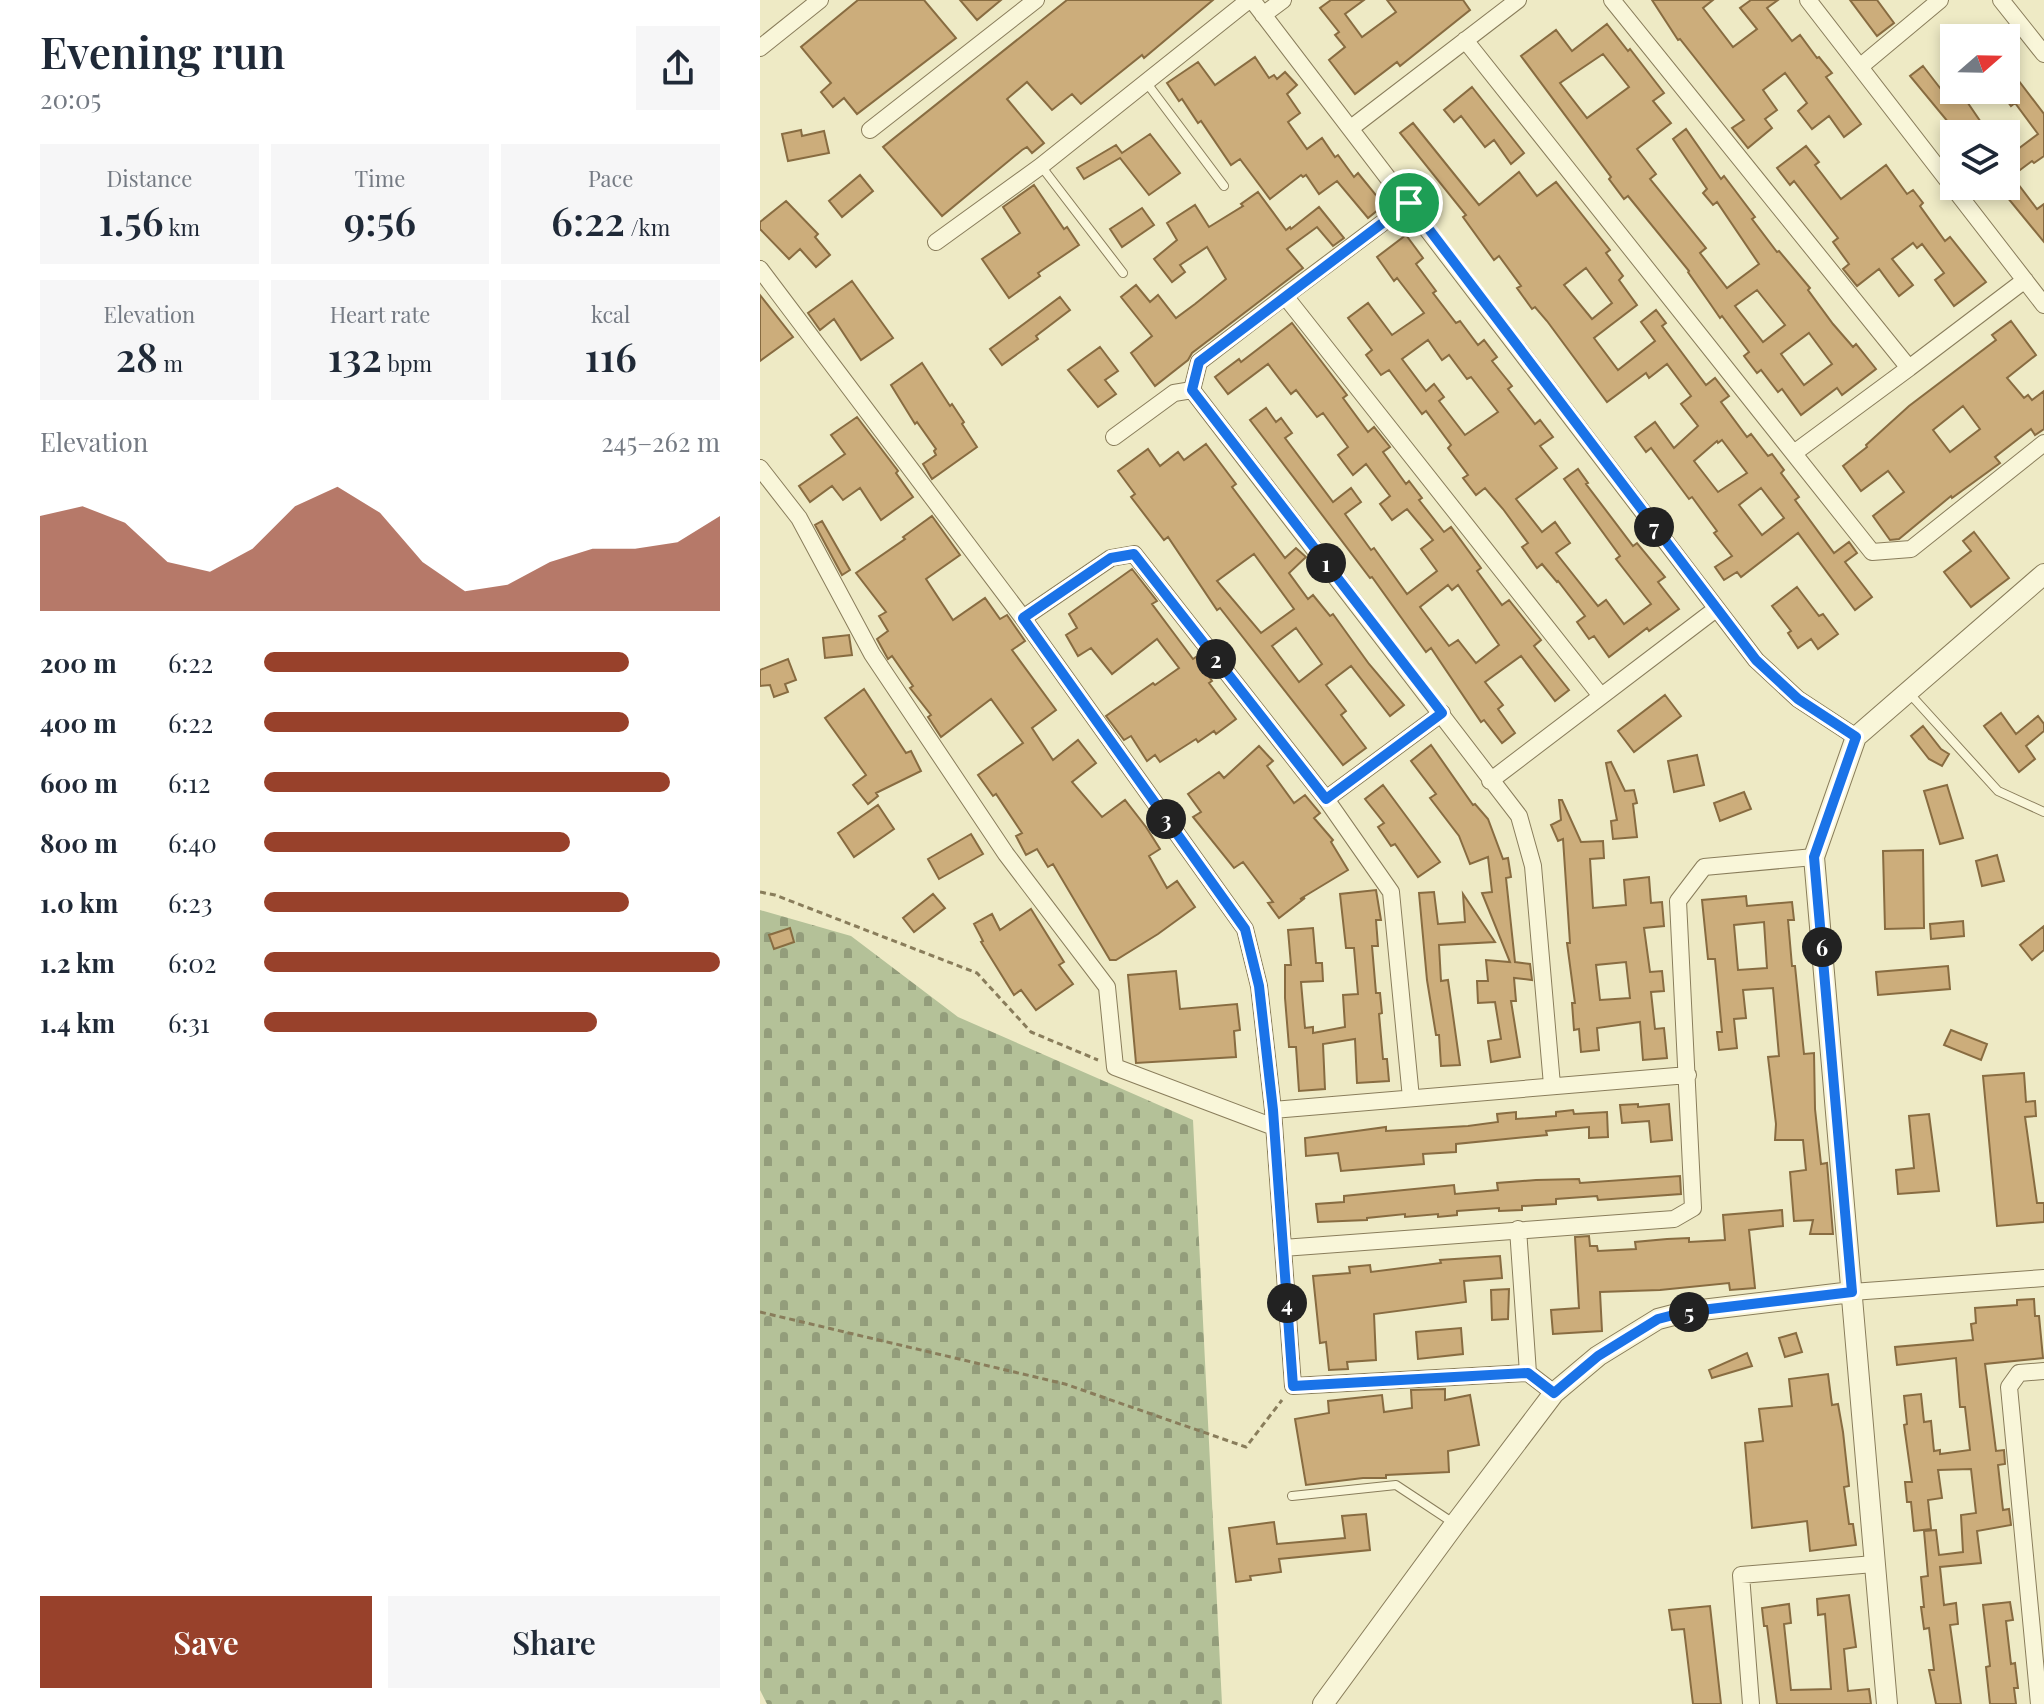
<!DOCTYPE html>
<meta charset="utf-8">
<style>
:root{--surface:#fff;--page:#f6f6f7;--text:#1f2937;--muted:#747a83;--accent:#98412b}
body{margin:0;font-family:"Playfair Display",serif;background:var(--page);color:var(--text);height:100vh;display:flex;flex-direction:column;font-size:30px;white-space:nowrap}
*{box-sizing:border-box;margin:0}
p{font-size:26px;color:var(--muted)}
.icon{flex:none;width:44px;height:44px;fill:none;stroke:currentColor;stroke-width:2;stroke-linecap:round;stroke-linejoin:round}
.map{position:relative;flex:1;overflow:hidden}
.sheet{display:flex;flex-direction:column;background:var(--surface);width:760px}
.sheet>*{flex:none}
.needle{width:52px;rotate:70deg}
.controls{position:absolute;left:1180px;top:24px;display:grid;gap:16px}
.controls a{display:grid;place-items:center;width:80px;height:80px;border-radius:0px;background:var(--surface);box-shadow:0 4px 12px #0003;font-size:40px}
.pin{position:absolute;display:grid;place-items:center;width:68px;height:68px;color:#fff;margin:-34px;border:4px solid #fff;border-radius:50%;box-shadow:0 2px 8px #0007}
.km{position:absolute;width:40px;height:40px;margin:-20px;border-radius:50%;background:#222;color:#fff;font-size:22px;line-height:40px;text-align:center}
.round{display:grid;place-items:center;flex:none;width:84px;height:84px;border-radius:0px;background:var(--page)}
.summary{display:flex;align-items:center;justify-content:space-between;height:136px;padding:0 40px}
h1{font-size:44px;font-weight:600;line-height:60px}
.figures{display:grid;grid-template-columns:repeat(3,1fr);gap:12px;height:136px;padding:8px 40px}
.figures div{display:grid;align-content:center;border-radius:0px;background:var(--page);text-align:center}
.figures b{font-size:40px;font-weight:600}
.figures small{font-size:22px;font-weight:400}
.figures p{font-size:22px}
.chart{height:224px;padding:16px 40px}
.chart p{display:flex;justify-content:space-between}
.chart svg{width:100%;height:144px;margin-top:8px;fill:var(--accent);opacity:.7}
.button{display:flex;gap:16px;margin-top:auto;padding:16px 40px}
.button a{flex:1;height:92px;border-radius:0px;background:var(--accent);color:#fff;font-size:32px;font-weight:600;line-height:92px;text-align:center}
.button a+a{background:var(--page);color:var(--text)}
ul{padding:0 40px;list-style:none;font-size:26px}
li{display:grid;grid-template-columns:128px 96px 1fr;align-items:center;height:60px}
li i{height:20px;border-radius:10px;background:var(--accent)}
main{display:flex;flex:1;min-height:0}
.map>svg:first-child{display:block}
.cemetery{fill:url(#cemetery-stones)}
.building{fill:#ccad7b;stroke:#886c41;stroke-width:2;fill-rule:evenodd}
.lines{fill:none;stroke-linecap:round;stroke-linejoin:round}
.service-casing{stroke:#897d5b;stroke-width:10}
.minor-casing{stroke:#897d5b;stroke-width:18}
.tertiary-casing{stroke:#897d5b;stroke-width:22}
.path{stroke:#897d5b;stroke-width:3;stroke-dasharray:6 4;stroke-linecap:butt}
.service{stroke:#f9f6d9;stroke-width:8}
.minor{stroke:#f9f6d9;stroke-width:16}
.tertiary{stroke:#f9f6d9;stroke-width:20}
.route-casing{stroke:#fff;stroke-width:16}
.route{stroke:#1a73e8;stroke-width:10}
</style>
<main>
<section class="sheet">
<div class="summary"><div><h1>Evening run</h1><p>20:05</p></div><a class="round"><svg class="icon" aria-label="share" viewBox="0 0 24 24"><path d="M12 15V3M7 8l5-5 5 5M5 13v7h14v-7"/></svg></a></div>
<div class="figures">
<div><p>Distance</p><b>1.56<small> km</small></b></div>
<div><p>Time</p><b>9:56</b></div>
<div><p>Pace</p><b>6:22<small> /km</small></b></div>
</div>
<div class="figures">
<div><p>Elevation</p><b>28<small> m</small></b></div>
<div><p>Heart rate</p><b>132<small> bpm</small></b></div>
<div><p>kcal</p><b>116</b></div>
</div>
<div class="chart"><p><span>Elevation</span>245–262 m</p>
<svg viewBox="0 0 160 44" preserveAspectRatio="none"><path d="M0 44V15L10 12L20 17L30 29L40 32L50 25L60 12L70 6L80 14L90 29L100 38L110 36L120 29L130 25L140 25L150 23L160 15V44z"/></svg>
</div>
<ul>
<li><b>200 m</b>6:22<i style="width:80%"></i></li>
<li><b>400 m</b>6:22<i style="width:80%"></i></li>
<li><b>600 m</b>6:12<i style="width:89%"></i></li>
<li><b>800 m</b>6:40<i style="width:67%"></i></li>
<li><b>1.0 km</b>6:23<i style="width:80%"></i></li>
<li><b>1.2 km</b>6:02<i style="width:100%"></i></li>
<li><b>1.4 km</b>6:31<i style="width:73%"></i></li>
</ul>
<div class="button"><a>Save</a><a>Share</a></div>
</section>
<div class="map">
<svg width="1284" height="1704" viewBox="0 0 1284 1704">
<defs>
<pattern id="cemetery-stones" width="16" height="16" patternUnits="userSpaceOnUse" patternTransform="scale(2)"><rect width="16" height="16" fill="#b4c198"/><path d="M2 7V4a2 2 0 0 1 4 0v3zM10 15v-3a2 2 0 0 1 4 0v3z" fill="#939d7b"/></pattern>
</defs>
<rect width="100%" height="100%" fill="#eeeac5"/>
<path class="cemetery" d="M0 910 91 936 198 1017 433 1120 462 1704H7L0 1690Z"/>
<path class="building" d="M98 0H164L196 38 97 114 84 98 73 107 61 92 71 83 41 47Z
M200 0H241L217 20Z
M307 0H453L384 58 382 55 321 104 312 94 292 110 267 82 247 99 284 143 272 153 267 147 262 150 182 216 123 147Z
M571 0H604L585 14 602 37 636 12 627 0H703L710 10 640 66 637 62 595 94 569 60 585 47 575 35 579 32 560 8Z
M892 0H953L943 8 973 47 997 29 980 8 991 0H1018L1007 8 1032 41 1040 35 1057 58 1059 57 1072 73 1066 77 1101 124 1084 137 1069 116 1052 129 1038 111 1047 103 1025 73 1003 90 1017 110 1005 119 1012 128 988 148 972 128 984 120 920 39 918 40Z
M1090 0H1117L1134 23 1117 36Z
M847 24 868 51 870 49 904 93 893 101 911 123 877 149 896 174 890 179 946 248 940 253 967 288 999 264 957 202 953 205 943 193 947 189 913 139 926 129 961 179 964 176 995 217 992 219 1017 252 1019 251 1050 288 1048 290 1073 324 1093 347 1096 344 1116 369 1082 395 1077 388 1041 415 1022 389 1018 392 1001 370 997 373 984 356 989 352 962 316 960 318 949 302 928 272 929 271 868 196 864 199 849 179 851 177 761 56 796 30 812 51ZM843 54 869 87 827 118 800 83ZM997 290 1025 325 1003 342 975 306ZM1049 333 1072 364 1044 385 1021 354Z
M495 57 509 78 514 75 517 79 525 72 537 85 527 94 540 113 528 122 547 149 562 138 575 157 578 155 594 177 598 173 624 205 608 218 577 181 559 194 546 175 543 177 541 175 510 199 480 159 471 165 441 121 438 123 422 99 419 101 407 83 438 62 455 85Z
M1246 64 1284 114V156L1274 163 1272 161 1252 176 1277 209 1284 204V242L1238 186H1246V158L1278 134 1255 103 1251 106 1239 90H1246Z
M1163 66 1180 88 1194 78V90H1199L1229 134H1198L1150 76Z
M712 87 764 153 751 164 734 140 725 147 701 116 694 122 684 110Z
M653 123 719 205 759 172 777 196 796 182 850 250 846 253 863 276 859 280 877 305 834 338 858 370 895 341 881 322 896 310 906 323 902 326 946 385 955 378 969 396 961 402 987 437 991 434 1008 456 1012 454 1024 470 1021 473 1039 497 1035 500 1074 553 1089 542 1097 553 1085 562 1112 597 1095 610 1038 533 981 577 977 572 964 580 955 567 972 556 954 533 957 531 932 497 929 499 891 448 886 452 875 437 895 422 914 448 938 426 921 404 931 396 907 364 889 378 886 373 847 402 787 321 775 307 772 309 757 288 761 286 739 256 734 260 703 217 706 215 640 133ZM826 268 852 303 832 319 804 285ZM962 440 987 473 958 492 934 461 957 441 958 443ZM1001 488 1024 518 1002 535 979 505Z
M41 130 42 136 64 131 69 153 28 161 22 134Z
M390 134 420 173 389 195 360 158 324 179 317 168 356 145 362 153Z
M1046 146 1059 162 1055 165 1081 199 1126 165 1147 194 1153 190 1163 203 1160 206 1185 241 1190 237 1226 282 1194 306 1175 280 1184 273 1162 244 1157 248 1153 243 1132 259 1153 285 1139 296 1119 269 1097 286 1083 269 1089 264 1073 242 1078 238 1034 181 1030 185 1017 168Z
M100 175 113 191 82 217 69 201Z
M274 185 304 229 307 227 319 245 278 273 280 276 249 298 222 259 260 233 243 207Z
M498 192 526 230 530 227 531 229 559 207 584 238 573 246 557 227 527 249 543 268 432 353 428 360 395 386 371 353 392 336 361 297 376 285 390 302 398 295 416 318 435 304 466 279 447 247 420 265 425 272 412 282 394 259 417 240 407 223 435 205 449 227 483 206 481 204Z
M26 201 58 234 55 237 70 255 56 267 40 249 29 259 0 229V222Z
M382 208 394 225 362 247 350 229Z
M646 235 663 258 656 264 676 291 673 293 696 323 700 321 718 345 724 340 737 357 732 361 752 386 748 389 775 424 780 420 793 437 780 446 797 468 756 499 782 532 795 522 810 543 796 553 838 606 846 600 864 624 891 604 856 559 860 556 804 479 818 469 828 483 826 484 873 546 877 543 905 577 898 582 919 609 889 631 887 628 849 657 834 636 829 639 817 622 825 616 798 581 797 582 782 564 777 568 762 547 768 543 743 509 725 488 716 495 703 478 708 475 688 448 691 445 666 411 662 414 629 370 621 375 606 355 612 350 588 318 608 303 632 335 664 313 637 278 634 281 617 257ZM668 340 682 360 689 355 707 379 711 377 738 412 705 435 679 401 684 397 674 384 666 391 642 359Z
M92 281 133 338 101 360 74 319 60 330 48 313Z
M0 295 33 337 0 361Z
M300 297 310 310 276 336 278 339 242 365 230 349Z
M1251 321 1276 355 1247 378 1264 398 1268 395 1272 400 1284 391V429L1275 435 1271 429 1235 457 1240 463 1192 498 1191 496 1139 539 1130 540 1113 516 1144 492 1128 471 1101 491 1083 466 1107 447 1106 445 1149 406 1236 340 1232 335ZM1203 406 1220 429 1190 452 1173 430Z
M532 323 587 395 583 398 608 432 614 427 630 447 623 452 646 484 649 481 662 498 659 500 684 532 691 527 721 568 717 571 742 605 749 600 781 640 774 646 809 690 795 701 761 656 725 682 743 705 738 709 755 733 742 743 724 720 721 722 671 648 666 652 612 577 610 578 490 420 506 408 516 422 521 418 532 433 525 438 573 502 591 488 601 502 585 514 611 550 614 548 647 594 677 571 661 549 673 540 647 509 632 520 620 504 630 496 606 464 593 475 578 455 588 447 563 413 557 417 536 390 531 394 508 364 468 394 455 377 479 359 481 362ZM688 585 692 590 698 585 739 645 716 663 698 640 689 646 660 607Z
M340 347 358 371 345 380 356 394 338 407 308 370Z
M162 363 190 406 192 404 204 422 202 424 217 447 172 479 163 464 176 455 174 451 176 449 157 422 155 424 131 385Z
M97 417 138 471 136 473 153 497 121 520 100 488 83 500 72 486 50 502 39 486 85 454 71 435Z
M446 444 476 484 472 487 525 558 536 548 546 557 529 573 548 599 553 595 570 616 573 614 609 664 644 705 630 716 591 666 566 685 586 711 581 715 606 748 583 765 460 608 457 610 408 537 404 540 371 497 375 494 358 471 388 449 400 466 418 452 424 460ZM494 554 534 609 501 633 457 581ZM536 628 562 664 539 682 512 646Z
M172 516 200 555 166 579 193 620 225 598 240 619 247 615 265 641 252 650 296 710 272 728 293 760 318 740 336 763 312 782 342 817 365 800 386 827 400 849 389 856 407 888 417 881 435 907 398 934 356 960H350L293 864 288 867 277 849 266 855 256 836 262 833 236 794 233 796 218 775 263 743 231 699 181 737 168 717 171 715 150 688 153 686 132 656 128 659 117 639 128 631 119 616 126 612 96 573 145 539 143 537Z
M62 521 90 570 82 575 55 525Z
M1214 532 1249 578 1211 607 1184 572 1211 551 1203 541Z
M372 569 397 601 392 604 433 659 436 657 452 681 449 683 476 719 456 734 454 731 438 742 436 739 400 762 395 755 387 761 371 736 364 740 346 716 393 683 395 685 419 668 397 639 352 674 331 648 318 656 306 635 317 628 309 614Z
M1037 587 1059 616 1063 614 1078 634 1058 649 1051 639 1038 648 1028 633 1031 631 1012 606Z
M89 635 92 655 65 658 63 638Z
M28 659 36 680 25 684 28 692 14 697 10 685 0 686V670Z
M104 689 146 753 151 751 161 771 116 793 118 796 108 804 93 785 106 775 65 718Z
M905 695 921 716 874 752 858 731Z
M1241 713 1256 734 1278 716 1284 724V731L1266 746 1275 759 1259 772 1224 726Z
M1163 726 1181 749 1189 754 1182 766 1169 759 1151 736Z
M671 745 713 805 715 804 728 819 743 859 748 858 751 877 746 878 755 962 770 964 772 980 754 978 756 1001H751L760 1057 731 1062 728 1041 741 1039 735 1002 718 1003 717 981H728L726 960 750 962 722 893 732 892 728 857 710 864 699 836 670 798 676 794 651 761Z
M499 746 513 761 507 766 534 803 545 795 560 813 554 818 573 840 571 842 588 870 540 899 545 898 519 918 508 903 513 902 483 862 474 868 433 817 441 812 428 794 459 772 464 778Z
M937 755 944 785 914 792 908 761Z
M851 762 865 791 874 790 877 803 873 804 877 837 853 839 851 821 857 820 846 763Z
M623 785 680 862 658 877 635 844 631 846 618 827 624 823 605 799Z
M1187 785 1203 838 1180 844 1164 791Z
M984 792 991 809 960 821 954 803Z
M799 800H802L821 842 843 841 844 858 830 859 833 908 866 905 864 880 889 877 891 903 902 902 904 926 884 928 890 972 902 971 904 991 891 992 895 1029 904 1028 907 1058 883 1060 880 1022 837 1028 839 1050 821 1052 819 1029 814 1030 812 1003H815L807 943H810L803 839 798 841 791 825 801 820ZM866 962 870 998 840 1000 836 965Z
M118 805 134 829 94 857 78 833Z
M211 834 223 854 179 879 168 859Z
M1163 850 1164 928 1125 929 1123 851Z
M1237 855 1244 881 1222 886 1216 861Z
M616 890 621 920H616L618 946H612L616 993H620L622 1013 619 1014 623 1059H627L629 1081 597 1083 595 1039 563 1044 565 1089 539 1091 536 1047H529L525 998V965H531L528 930 553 928 556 963H562L563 981 541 982 545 1028 553 1027V1033L585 1027 583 995 598 994 594 948H586L580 894Z
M674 892 678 924 705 922 703 894 735 942 679 945 681 981 688 980 700 1065 681 1066 679 1035H676L667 980 659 893Z
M173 894 185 908 154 932 143 918Z
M986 896 987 906 1032 902 1034 920H1028L1032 966H1035L1044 1054 1054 1053 1055 1109 1061 1164 1067 1163 1073 1234H1050L1053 1220 1034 1221 1030 1172 1046 1170 1043 1140H1015L1016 1124 1008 1057 1019 1056 1013 988 983 990 986 1018 974 1019 977 1048 959 1050 957 1032H962L955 959H948L942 900ZM1004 922 1007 968 978 970 974 925Z
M271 909 304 962 299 965 313 984 276 1010 261 990 254 995 221 942 223 941 214 924 232 914 240 930Z
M1203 921 1204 936 1171 939 1170 924Z
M1284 926V950L1272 960 1260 945Z
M30 928 34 942 14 949 9 935Z
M1188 966 1190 989 1118 995 1116 972Z
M416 971 420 1009 477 1004 480 1030 474 1031 476 1057 376 1063 368 975Z
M1191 1030 1227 1044 1221 1060 1184 1045Z
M1264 1073 1266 1102 1275 1101 1276 1116 1265 1117 1277 1203H1284V1222L1237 1226 1223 1076Z
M878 1104V1107L909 1104 912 1140 891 1142 889 1121 862 1123 860 1105Z
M813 1110 814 1114 847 1112 848 1137 829 1138V1127L786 1131 787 1135 696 1144V1152L663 1154 664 1164 581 1171 578 1153 546 1156 545 1138 626 1127V1131L708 1126 738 1122 737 1114 756 1112V1119L796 1116V1112Z
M1169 1114 1179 1191 1138 1194 1136 1170 1154 1168 1149 1116Z
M920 1176 921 1194 838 1200 837 1196 796 1199V1204L762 1206V1210L739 1211V1208L697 1211V1215L678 1217V1214L645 1217V1214L607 1218V1220L558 1222 556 1204 584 1202V1196L694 1185 695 1194 738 1190 737 1183 776 1180 819 1179 820 1183Z
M1022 1210 1023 1226 989 1230 995 1288 970 1290 969 1283 900 1290 840 1292 842 1331 793 1334 791 1310 819 1308 815 1237 829 1236 830 1246H837L838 1251 876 1249 875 1242 907 1239 929 1238V1242L965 1240 963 1215Z
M740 1256 742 1278 704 1281 706 1302 614 1314 616 1360 587 1362 588 1369 569 1370 566 1342 560 1343 553 1276 590 1273 589 1267 610 1265 611 1272 681 1263 680 1260Z
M749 1289 748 1319 732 1320 731 1290Z
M1274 1299 1275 1316H1279L1283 1358 1225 1364 1236 1451 1244 1450 1245 1464 1238 1465 1243 1510 1249 1509 1251 1525 1217 1531 1221 1563 1180 1567 1184 1605 1196 1603 1198 1624 1190 1625 1201 1704H1176L1169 1670H1174L1169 1628 1164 1629 1161 1607H1164L1161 1577 1168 1576 1164 1531 1176 1530 1179 1555 1203 1552 1201 1515 1216 1513 1211 1469 1178 1470 1182 1498 1168 1500 1171 1529 1154 1531 1151 1502H1147L1145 1482H1152L1144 1425 1147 1424 1144 1396 1161 1394 1164 1422 1171 1421 1174 1451 1180 1450V1454L1210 1450 1205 1407H1200L1196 1358 1137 1365 1135 1347 1213 1340 1211 1324 1216 1323 1215 1308 1257 1305V1300Z
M701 1328 703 1354 658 1359 656 1332Z
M1036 1333 1042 1352 1025 1357 1019 1338Z
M987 1353 992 1366 952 1378 949 1370Z
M1068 1374 1072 1405 1078 1404 1083 1432 1089 1486 1084 1487 1089 1524H1093L1096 1545 1050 1551 1047 1521 992 1528 985 1443 1003 1441 999 1409 1032 1406 1029 1379Z
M685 1389V1400L710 1395 719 1445 688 1451 689 1472 626 1475V1478H603L546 1485 535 1419 569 1413 568 1401 622 1395 624 1412 652 1408 651 1390Z
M606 1514 610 1550 519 1559 521 1572 490 1576 491 1580 476 1582 469 1528 514 1522 517 1544 585 1538 582 1516Z
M1089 1595 1096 1647 1084 1649 1088 1691 1109 1689 1111 1704H1017L1007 1626H1004L1002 1608 1029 1604 1031 1623 1024 1624 1031 1690 1071 1689 1065 1614 1058 1615 1057 1599Z
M1250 1602 1253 1620 1246 1621 1251 1664 1255 1663 1258 1688H1254L1256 1704H1230L1226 1667 1230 1666 1223 1605Z
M950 1606 961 1704H933L924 1629 912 1630 909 1610Z"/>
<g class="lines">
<defs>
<path id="service" d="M386 82 464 186
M281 166 363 273
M1149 693 1238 791 1284 812
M532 1496 636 1485 695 1524"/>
<path id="minor" d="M492 0 996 660 1038 699 1096 737
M852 0 1149 368 1265 280
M1048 0 1284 305
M1241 0 1284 54
M503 15 523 0
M705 40 1112 552 1151 549 1284 443
M0 48 60 0
M1101 66 1180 0
M591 128 758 0
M110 130 276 0
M649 203 525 296 841 696
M176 242 281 166 489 0
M0 269 263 618
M525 296 439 362 432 390 759 816 773 866 792 1085
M354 437 414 393 432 390
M1034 453 1149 368
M0 468 39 518 112 654 246 854 347 987 355 1067 514 1127
M730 781 956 609
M566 799 682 713
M651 1098 631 892 566 799 374 554 351 558 263 618 485 929 499 986 513 1110 533 1386 768 1373
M513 1110 928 1075
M758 1229 768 1373 794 1393
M523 1248 914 1219 933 1208 918 901 944 867 1054 857
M1092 1292 1284 1278
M991 1704 981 1575 1114 1564
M1279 1704 1249 1387 1259 1373 1284 1371"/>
<path id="tertiary" d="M563 1704 695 1524 794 1393 838 1356 898 1319 925 1312 1092 1292
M1127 1704 1054 857 1096 737 1284 574"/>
</defs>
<use href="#service" class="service-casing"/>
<use href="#minor" class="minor-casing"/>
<use href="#tertiary" class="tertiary-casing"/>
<path class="path" d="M0 892 15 895 217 973 271 1032 338 1060
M0 1312 305 1384 486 1447 522 1400"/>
<use href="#service" class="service"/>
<use href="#minor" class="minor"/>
<use href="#tertiary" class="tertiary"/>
</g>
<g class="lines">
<defs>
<path id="route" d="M649 203 996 660 1038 699 1096 737 1054 857 1092 1292 925 1312 898 1319 838 1356 794 1393 768 1373 533 1386 513 1110 499 986 485 929 263 618 351 558 374 554 566 799 682 713 432 390 439 362Z"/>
</defs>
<use href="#route" class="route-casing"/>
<use href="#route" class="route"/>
</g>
</svg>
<div class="controls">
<a><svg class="needle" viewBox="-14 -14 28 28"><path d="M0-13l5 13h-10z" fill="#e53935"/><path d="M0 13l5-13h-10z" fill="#747a83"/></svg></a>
<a><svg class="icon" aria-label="layers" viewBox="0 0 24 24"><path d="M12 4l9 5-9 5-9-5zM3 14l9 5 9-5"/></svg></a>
</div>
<div class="pin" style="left:649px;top:203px;background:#1e9e55"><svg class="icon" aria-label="arrive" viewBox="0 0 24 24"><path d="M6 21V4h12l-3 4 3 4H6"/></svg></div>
<b class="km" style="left:566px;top:563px">1</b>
<b class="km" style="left:456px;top:659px">2</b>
<b class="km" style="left:406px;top:819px">3</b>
<b class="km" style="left:527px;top:1303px">4</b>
<b class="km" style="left:929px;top:1312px">5</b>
<b class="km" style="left:1062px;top:947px">6</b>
<b class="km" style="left:894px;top:527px">7</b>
</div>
</main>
